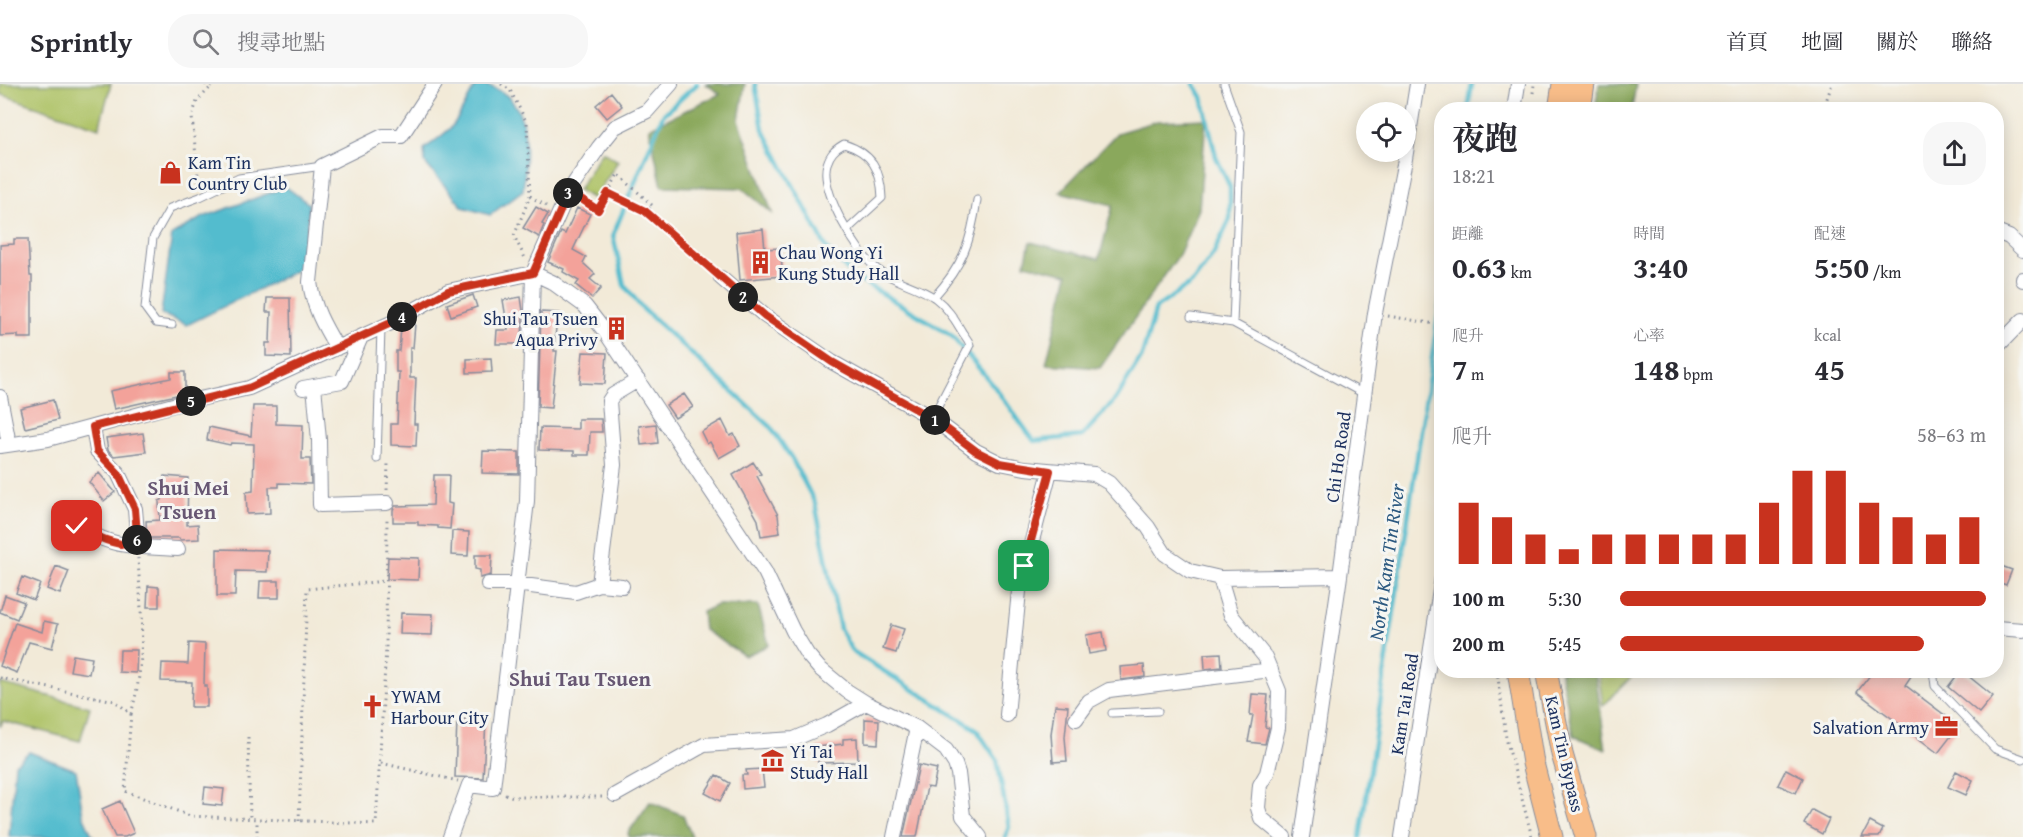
<!DOCTYPE html>
<html lang="zh-TW">
<meta charset="utf-8">
<style>
:root{--surface:#fff;--page:#f7f7f7;--text:#2b2b33;--muted:#7c7c81;--line:#e1e1e2;--accent:#c8321e}
body{margin:0;font-family:"Gentium Book Plus","Noto Serif TC",serif;background:var(--page);color:var(--text);height:100vh;display:flex;flex-direction:column;font-size:22px;white-space:nowrap}
*{box-sizing:border-box;margin:0}
p{font-size:20px;color:var(--muted)}
.icon{flex:none;width:33px;height:33px;fill:none;stroke:currentColor;stroke-width:2;stroke-linecap:round;stroke-linejoin:round}
.map{position:relative;flex:1;overflow:hidden}
.panel{position:absolute;left:1434px;top:18px;width:570px;height:576px;display:flex;flex-direction:column;background:var(--surface);border-radius:24px;box-shadow:0 3px 15px #0003}
.panel>*{flex:none}
.buttons{position:absolute;left:1356px;top:18px;display:grid;gap:12px}
.buttons a{display:grid;place-items:center;width:60px;height:60px;border-radius:50%;background:var(--surface);box-shadow:0 3px 15px #0003;font-size:30px}
.pin{position:absolute;display:grid;place-items:center;width:51px;height:51px;color:#fff;margin:-26px;border-radius:12px;box-shadow:0 3px 9px #0006}
.km{position:absolute;width:30px;height:30px;margin:-15px;border-radius:50%;background:#222;color:#fff;font-size:16px;line-height:30px;text-align:center}
.round{display:grid;place-items:center;flex:none;width:63px;height:63px;border-radius:24px;background:var(--page)}
.summary{display:flex;align-items:center;justify-content:space-between;height:102px;padding:0 18px}
h1{font-size:33px;font-weight:700;line-height:45px}
.metrics{display:grid;grid-template-columns:repeat(3,1fr);gap:9px;height:102px;padding:6px 18px}
.metrics div{display:grid;align-content:center}
.metrics b{font-size:30px;font-weight:700}
.metrics small{font-size:16px;font-weight:400}
.metrics p{font-size:16px}
.chart{height:168px;padding:12px 18px}
.chart p{display:flex;justify-content:space-between}
.chart svg{width:100%;height:108px;margin-top:6px;stroke:var(--accent);stroke-width:6}
ul{padding:0 18px;list-style:none;font-size:20px}
li{display:grid;grid-template-columns:96px 72px 1fr;align-items:center;height:45px}
li i{height:15px;border-radius:8px;background:var(--accent)}
header{display:flex;align-items:center;gap:36px;box-sizing:border-box;height:84px;padding:0 30px;background:var(--surface);border-bottom:2px solid var(--line)}
header strong{font-size:28px}
nav{display:flex;gap:33px;margin-inline-start:auto;font-size:21px}
.search{width:420px;height:54px;background:var(--page);display:flex;align-items:center;gap:15px;box-sizing:border-box;padding:0 21px;border-radius:24px;color:var(--muted);font-size:22px}
.map>svg:first-child{display:block}
.green{fill:#aec266;stroke:#647862;stroke-width:1.5}
.forest{fill:#8aa85b;stroke:#526c5c;stroke-width:1.5}
.water{fill:#52bcce;stroke:#367696;stroke-width:1.5}
.lines{fill:none;stroke-linecap:round;stroke-linejoin:round}
.stream{stroke:#52bcce;stroke-width:4.5}
.building{fill:#f3a29a}
.service-casing{stroke:#868c9b;stroke-width:9}
.minor-casing{stroke:#868c9b;stroke-width:16}
.primary-casing{stroke:#868c9b;stroke-width:23}
.path{stroke:#868c9b;stroke-width:3;stroke-dasharray:1.5 4.5;stroke-linecap:butt}
.service{stroke:#fff;stroke-width:7}
.minor{stroke:#fff;stroke-width:14}
.primary{stroke:#f8bd89;stroke-width:21}
.route-casing{stroke:#fff;stroke-width:12}
.route{stroke:#c8321e;stroke-width:8}
.labels{text-anchor:middle;dominant-baseline:central;stroke-width:6;stroke-linejoin:round;paint-order:stroke}
.poi-label{font-size:18px;fill:#1b2f5e;stroke:#f6f6f2;text-anchor:start}
.street-label{font-size:18px;fill:#1b2f5e;stroke:#f6f6f2}
.water-label{font-size:20px;font-style:italic;fill:#2c5980;stroke:#f6f6f2}
.quarter-label{font-size:21px;font-weight:bold;fill:#675773;stroke:#f6f6f2}
</style>
<header>
<strong>Sprintly</strong>
<div class="search"><svg class="icon" aria-label="search" viewBox="0 0 24 24"><circle cx="10" cy="10" r="6"/><path d="M15 15l6 6"/></svg>搜尋地點</div>
<nav><a>首頁</a><a>地圖</a><a>關於</a><a>聯絡</a></nav>
</header>
<div class="map">
<svg width="2023" height="753" viewBox="0 0 2023 753">
<rect width="100%" height="100%" fill="#f6f6f2"/>
<filter id="ink" filterUnits="userSpaceOnUse"><feTurbulence type="fractalNoise" baseFrequency=".0167" numOctaves="2"/><feDisplacementMap in="SourceGraphic" scale="12" xChannelSelector="R" yChannelSelector="G"/><feConvolveMatrix kernelMatrix="1 2 1 2 8 2 1 2 1" color-interpolation-filters="sRGB"/></filter>
<filter id="wash" filterUnits="userSpaceOnUse"><feTurbulence type="fractalNoise" baseFrequency=".008" numOctaves="4" result="noise"/><feDisplacementMap in="SourceGraphic" scale="24" xChannelSelector="R" yChannelSelector="G"/><feGaussianBlur stdDeviation="1.35" result="paint"/><feColorMatrix in="noise" values="0 0 0 0 0 0 0 0 0 0 0 0 0 0 0 0 0 1.4 0 .05"/><feComposite in="paint" operator="in"/></filter>
<g filter="url(#wash)">
<rect width="100%" height="100%" fill="#f2ead8"/>
<path class="green" d="M0 0H111L99 44 0 10Z
M602 67 618 77 594 115 578 106Z
M1598 587V586L1637 587 1603 622Z
M0 599 90 623 80 657 3 637 0 643Z"/>
<path class="forest" d="M706 0H745L739 36 772 129 742 104 662 102 649 44 720 10Z
M1599 0H1636L1632 25H1595Z
M1206 35 1199 125 1179 171 1100 284 1046 280 1068 190 1025 180 1030 158 1099 175 1113 121 1060 108 1117 49 1157 37Z
M717 521H758L769 561 745 572 704 546 702 528Z
M1560 587H1595L1606 666 1574 652Z
M650 718 683 731 692 753H629L628 749Z"/>
<path class="water" d="M477 0C532 5 528 64 523 106L490 131 463 123 425 79 424 65C433 58 446 50 453 41 463 28 467 14 477 0Z
M286 103 309 120 305 179 297 186 187 241 161 230 172 151 201 134Z
M29 668 76 686 83 731 93 753H9L15 680Z"/>
<g class="lines">
<path class="stream" d="M697 0 663 31 613 151 624 201 642 224 771 343 792 375 815 419 840 545 852 567 976 645 997 676 1009 743 1005 753
M755 0 763 45 827 165 853 192 951 251 993 301 1034 357 1082 352 1116 315 1142 272 1156 224 1193 198 1213 171 1230 135V103L1216 73 1202 13 1194 0
M1468 26 1472 0
M1360 753 1442 207"/>
</g>
<g id="blocks">
<path class="building" d="M611 8 622 22 607 34 596 21Z
M536 123 548 130 542 140 544 141 539 153 523 144Z
M577 124 590 130 573 166 586 173 583 179 595 190 590 195 601 204 592 214 576 201 579 197 563 188 564 185 548 178 561 148 565 150Z
M763 145 765 165 780 164 783 192 740 196 736 148Z
M14 155H28L30 192H32V254H18V251L0 252V161L14 160Z
M473 211 477 223 451 232 447 220Z
M521 213 523 227 522 260H496L497 246H508L503 216Z
M267 214H290L291 273 266 272V259H270L271 228H266Z
M541 228 560 229 559 243H556L554 267H557L551 324 538 323Z
M409 239 415 240 413 264H410V294H416L414 340H417L416 362 391 361V340H397L398 317 399 288H396V267H399L401 244Z
M583 268 607 269 605 300 580 299Z
M491 274 492 288 467 289V275Z
M171 288H185V309L114 325 110 307 171 294Z
M684 310 693 323 675 334 666 321Z
M53 316 58 336 25 344 20 324Z
M253 322H276V340L303 341 302 375H310L311 400 279 399V403H269L270 429 247 430 246 408 253 407 254 360 231 359 230 361 207 356 209 343 251 352Z
M578 335H601L602 348H590L589 371H574V367L539 366 540 344 578 345Z
M722 336 730 352 734 350 740 362 719 374 710 358 707 360 701 348Z
M656 340 658 359 641 361 639 342Z
M143 349 146 368 114 372 108 366 106 354Z
M483 367 519 368V390L482 389Z
M753 378 761 390 757 392 778 431 780 449 761 452 758 436 733 391Z
M99 389 115 408 104 417 89 398Z
M434 391H449L448 419 452 420 450 445 438 444V442L418 441V438H393V426L395 422 433 421Z
M164 392 188 394 187 441 198 440 199 455 180 456 179 454H147L146 437 160 436 159 417 162 416Z
M452 447 469 448 468 472 451 471Z
M217 465 268 466 267 488 236 487 235 512H217Z
M475 471H492L491 491 480 494V486L475 485Z
M388 473 419 474 418 496 387 495Z
M1996 480 2012 486 2006 501 1996 497Z
M56 482 69 487 60 510 47 505Z
M22 493 40 500 34 516 16 509Z
M260 497H279V514H259Z
M148 502 159 503V523H147Z
M5 511 24 518 17 535 0 528Z
M401 529 433 530 432 551 400 550Z
M44 537 58 540 52 564 29 558 17 589 0 582 15 539 42 548Z
M891 541 904 545 896 569 883 565Z
M1103 548 1106 567 1089 570 1086 551Z
M189 559 205 560 204 602H207V623H191L192 598 161 597 162 579 188 580Z
M120 566H137L136 589 119 588Z
M1221 569 1222 583 1205 585 1204 570Z
M73 571 92 574 89 590 70 587Z
M1144 581 1145 593 1121 596 1120 583Z
M1874 586H1915L1905 601 1959 642 1938 669 1857 608Z
M1961 586 1993 612 1979 629 1948 603Z
M1252 610 1268 611 1265 643 1269 644 1265 660 1248 658 1253 631H1250Z
M1055 621 1068 622 1065 653 1067 677 1053 678 1051 650Z
M457 635 486 636 483 694 455 693Z
M865 635 879 636 878 660 865 659Z
M857 654 858 678 818 679 817 663 843 660V655Z
M919 681 937 685 933 704 927 703 917 753H903Z
M762 685 764 703 743 705 742 691H747L746 686Z
M1786 685 1803 694 1796 709 1778 701Z
M1956 687 1973 696 1966 711 1948 703Z
M716 691 730 699 720 717 705 709Z
M205 703 224 705 222 722 203 720Z
M120 717 134 749 125 753H115L102 725Z
M1812 726 1829 735 1822 750 1804 740Z
M1870 738 1883 745 1879 753H1862Z"/>
</g>
</g>
<g filter="url(#ink)">
<use href="#blocks" fill-opacity="0" stroke="#868c9b" stroke-width="1.5"/>
<g class="lines">
<defs>
<path id="service" d="M1224 0 1241 48 1233 239
M847 146 882 114C881 85 872 69 844 60 835 65 830 70 827 80 819 106 857 170 877 185 894 198 918 202 935 214 947 223 954 234 961 246 964 252 968 254 970 261L932 334
M934 213C963 181 971 158 977 116
M1191 233 1233 239 1364 310
M172 241 156 239 145 224 153 154 170 124 200 113 239 94 322 82
M377 375 381 244
M1933 586 1935 602 1995 665 2023 675
M1112 629 1158 627"/>
<path id="minor" d="M1514 26 1518 0
M1996 148 2009 153 2023 166
M721 194 765 232 832 278 932 334 976 367 1000 379 1025 384 1094 390 1109 399 1148 443 1165 470 1190 487 1220 494 1340 492
M2023 195V196
M337 264C324 242 313 223 310 198L322 82 383 52H401L435 0
M1996 264 2023 236
M314 302 319 356 320 421 387 419
M303 304 342 297 361 253
M0 313 9 360
M93 343 97 367 118 389 135 425 138 462
M0 362 48 355 177 320 249 304 391 239 448 207 533 189 552 198 585 222 606 249 765 488 793 547 807 570 819 584 847 607 866 619 917 644 946 666 955 680 958 689 963 732 980 753
M63 432C107 464 126 462 178 465
M1220 494 1231 531 1265 573 1279 607 1278 644 1267 689 1260 701 1258 724 1261 734 1284 753
M488 500H516L576 508 599 500 622 502
M599 500 614 381 609 317 613 311 638 296
M1996 544 2023 546
M1007 631 1019 507 1050 387
M1076 635 1089 617 1109 606 1271 586
M615 711 704 661 794 655 827 641 866 619
M450 753 469 701 493 704 527 417 533 189 569 107 599 63 615 43 647 27 671 0
M894 753 917 644
M1302 753 1340 492 1375 229 1404 81 1417 0
M1402 753 1442 493"/>
<path id="primary" d="M1559 26 1563 0
M1580 26 1584 0
M1518 586 1533 679 1552 753
M1546 586 1562 670 1586 753"/>
</defs>
<use href="#service" class="service-casing"/>
<use href="#minor" class="minor-casing"/>
<use href="#primary" class="primary-casing"/>
<path class="path" d="M205 0 212 2
M501 0 510 6 527 39 530 112 514 152 525 174
M1533 9 1534 0
M1823 26 1832 0
M199 102 192 33 197 17 214 0
M608 109 618 90 653 122 645 127
M530 112 546 122
M580 114 598 126 608 109 645 127 711 185
M1388 232 1442 241
M387 406 388 380
M1497 586 1506 654 1532 753
M0 594 115 617 131 630 125 707 190 732 376 740 386 564 387 434
M131 630C147 573 141 532 138 474
M248 653 250 734
M381 679 458 697
M505 710 513 713H603
M299 737 307 505 385 497
M257 753V735"/>
<use href="#service" class="service"/>
<use href="#minor" class="minor"/>
<use href="#primary" class="primary"/>
</g>
</g>
<g class="lines" filter="url(#ink)">
<defs>
<path id="route" d="M77 442C98 454 114 461 138 462L135 425 118 389 97 367 93 343 249 304 391 239 448 207 533 189 569 107 598 126 608 109 645 127 765 232 832 278 932 334 976 367 1000 379 1050 387 1024 482"/>
</defs>
<use href="#route" class="route-casing"/>
<use href="#route" class="route"/>
</g>
<defs>
<symbol id="shop-bare" viewBox="-9 -9 18 18"><path d="M-5-2.5h2.3a2.7 3.5 0 0 1 5.4 0H5L5.5 6h-11ZM-1.5-2.5h3a1.5 2.3 0 0 0-3 0Z" fill="#c8321e" stroke="#f6f6f2" stroke-width="2.5" paint-order="stroke"/></symbol>
<symbol id="building-bare" viewBox="-9 -9 18 18"><path d="M-4-6H4V6H1V3H-1V6H-4ZM-2.5-4.3h1.7v1.8h-1.7ZM.8-4.3h1.7v1.8H.8ZM-2.5-1h1.7V.8h-1.7ZM.8-1h1.7V.8H.8Z" fill="#c8321e" stroke="#f6f6f2" stroke-width="2.5" paint-order="stroke"/></symbol>
<symbol id="church-bare" viewBox="-9 -9 18 18"><path d="M-1.2-6h2.4v3.5h3.3v2.4h-3.3V6h-2.4V-.1h-3.3v-2.4h3.3Z" fill="#c8321e" stroke="#f6f6f2" stroke-width="2.5" paint-order="stroke"/></symbol>
<symbol id="office-bare" viewBox="-9 -9 18 18"><path d="M-6-3h4V-5.5h4V-3h4V5H-6ZM-1-4.5V-3h2v-1.5ZM-6 0V1H6V0Z" fill="#c8321e" stroke="#f6f6f2" stroke-width="2.5" paint-order="stroke"/></symbol>
<symbol id="museum-bare" viewBox="-9 -9 18 18"><path d="M0-6L6-3V-2H-6V-3ZM-5-1h2V3h-2ZM-1-1h2V3h-2ZM3-1h2V3H3ZM-6 4H6V6H-6Z" fill="#c8321e" stroke="#f6f6f2" stroke-width="2.5" paint-order="stroke"/></symbol>
</defs>
<g fill-rule="evenodd">
<use href="#shop-bare" x="154" y="72" width="33" height="33"/>
<use href="#building-bare" x="744" y="162" width="33" height="33"/>
<use href="#building-bare" x="600" y="228" width="33" height="33"/>
<use href="#church-bare" x="356" y="606" width="33" height="33"/>
<use href="#office-bare" x="1930" y="626" width="33" height="33"/>
<use href="#museum-bare" x="756" y="660" width="33" height="33"/>
</g>
<g class="labels">
<g class="poi-label">
<text x="188" y="78">Kam Tin<tspan x="188" dy="21">Country Club</tspan></text>
<text x="778" y="168">Chau Wong Yi<tspan x="778" dy="21">Kung Study Hall</tspan></text>
<text x="598" y="234" text-anchor="end">Shui Tau Tsuen<tspan x="598" dy="21">Aqua Privy</tspan></text>
<text x="391" y="612">YWAM<tspan x="391" dy="21">Harbour City</tspan></text>
<text x="1929" y="643" text-anchor="end">Salvation Army</text>
<text x="790" y="667">Yi Tai<tspan x="790" dy="21">Study Hall</tspan></text>
</g>
<g class="street-label">
<text transform="translate(1338 373) rotate(-82)">Chi Ho Road</text>
<text transform="translate(1404 620) rotate(-81)">Kam Tai Road</text>
<text transform="translate(1565 670) rotate(77)">Kam Tin Bypass</text>
</g>
<g class="water-label">
<text transform="translate(1386 478) rotate(-82)">North Kam Tin River</text>
</g>
<g class="quarter-label">
<text x="188" y="403">Shui Mei<tspan x="188" dy="24">Tsuen</tspan></text>
<text x="580" y="594">Shui Tau Tsuen</text>
</g>
</g>
</svg>
<div class="buttons">
<a><svg class="icon" aria-label="locate" viewBox="0 0 24 24"><circle cx="12" cy="12" r="6"/><path d="M12 2v4M12 18v4M2 12h4M18 12h4"/></svg></a>
</div>
<div class="pin" style="left:1024px;top:482px;background:#1e9e55"><svg class="icon" aria-label="arrive" viewBox="0 0 24 24"><path d="M6 21V4h12l-3 4 3 4H6"/></svg></div>
<div class="pin" style="left:77px;top:442px;background:#d93025"><svg class="icon" aria-label="check" viewBox="0 0 24 24"><path d="M5 12l5 5 9-10"/></svg></div>
<b class="km" style="left:935px;top:336px">1</b>
<b class="km" style="left:743px;top:213px">2</b>
<b class="km" style="left:568px;top:109px">3</b>
<b class="km" style="left:402px;top:233px">4</b>
<b class="km" style="left:191px;top:317px">5</b>
<b class="km" style="left:137px;top:456px">6</b>
<section class="panel">
<div class="summary"><div><h1>夜跑</h1><p>18:21</p></div><a class="round"><svg class="icon" aria-label="share" viewBox="0 0 24 24"><path d="M12 15V3M7 8l5-5 5 5M5 13v7h14v-7"/></svg></a></div>
<div class="metrics">
<div><p>距離</p><b>0.63<small> km</small></b></div>
<div><p>時間</p><b>3:40</b></div>
<div><p>配速</p><b>5:50<small> /km</small></b></div>
</div>
<div class="metrics">
<div><p>爬升</p><b>7<small> m</small></b></div>
<div><p>心率</p><b>148<small> bpm</small></b></div>
<div><p>kcal</p><b>45</b></div>
</div>
<div class="chart"><p><span>爬升</span>58–63 m</p>
<svg viewBox="0 0 160 44" preserveAspectRatio="none"><path d="M5 44V19M15 44V25M25 44V32M35 44V38M45 44V32M55 44V32M65 44V32M75 44V32M85 44V32M95 44V19M105 44V6M115 44V6M125 44V19M135 44V25M145 44V32M155 44V25"/></svg>
</div>
<ul>
<li><b>100 m</b>5:30<i style="width:100%"></i></li>
<li><b>200 m</b>5:45<i style="width:83%"></i></li>
</ul>
</section>
</div>
